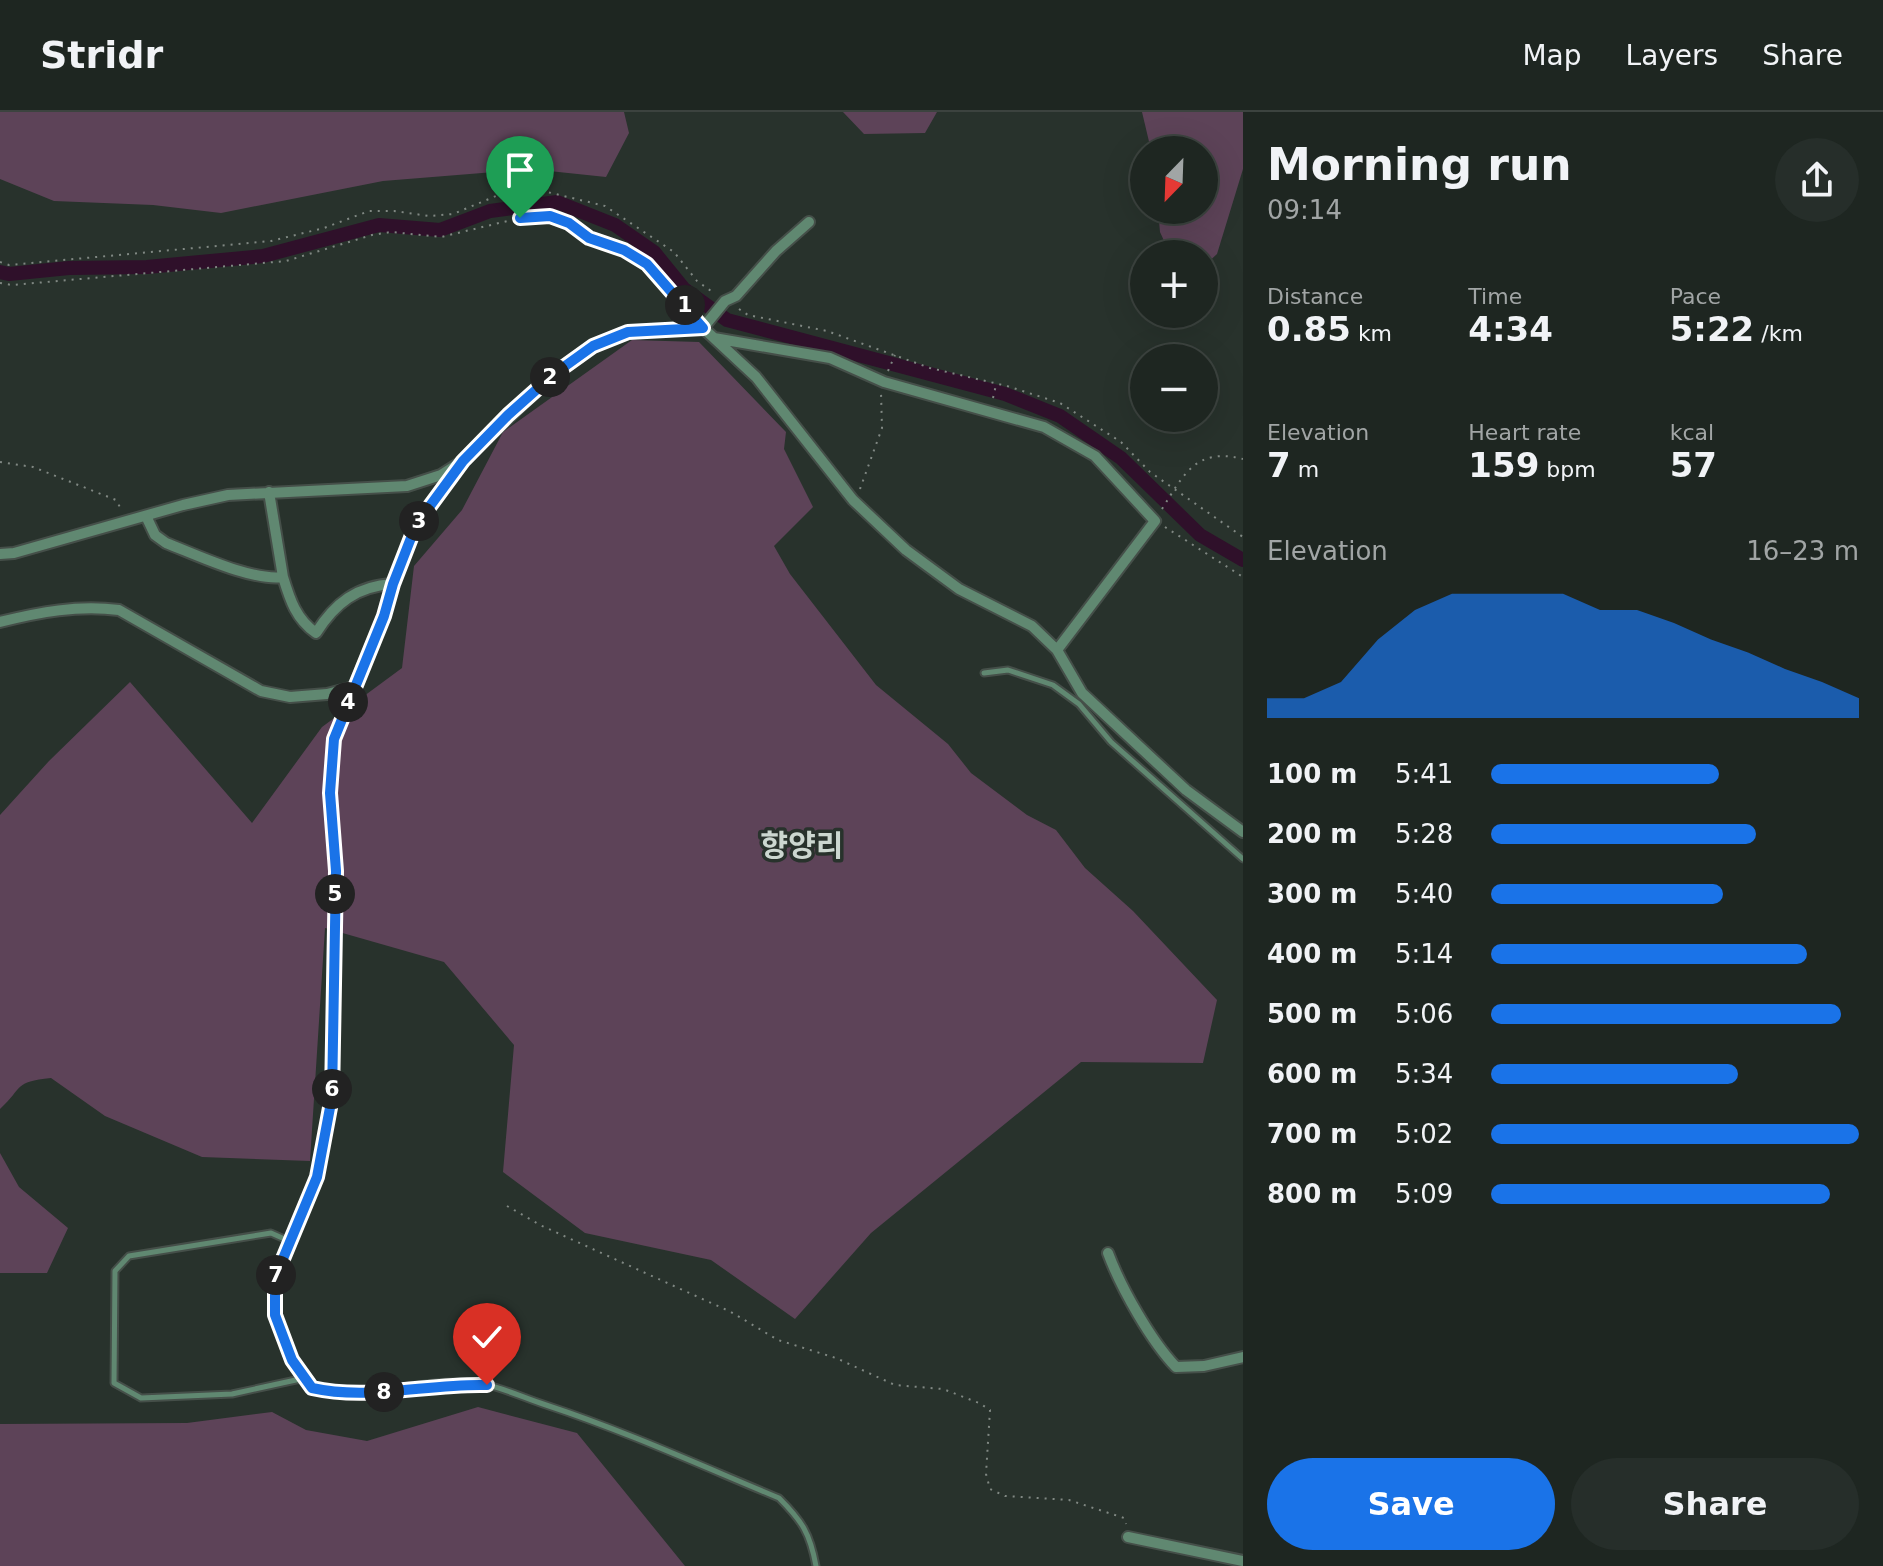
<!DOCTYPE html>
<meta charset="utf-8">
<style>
:root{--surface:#1e2621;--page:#262e2a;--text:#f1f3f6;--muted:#a1a5a5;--line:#3c433f;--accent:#1a73e8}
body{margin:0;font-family:"DejaVu Sans","Noto Sans KR",sans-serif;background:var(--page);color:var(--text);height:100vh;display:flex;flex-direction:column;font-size:30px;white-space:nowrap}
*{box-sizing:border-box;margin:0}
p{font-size:26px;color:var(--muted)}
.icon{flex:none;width:44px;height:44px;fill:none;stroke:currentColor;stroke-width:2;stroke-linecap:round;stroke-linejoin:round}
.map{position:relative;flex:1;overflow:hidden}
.panel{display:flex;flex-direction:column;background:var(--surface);width:640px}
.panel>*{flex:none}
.needle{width:52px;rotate:203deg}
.controls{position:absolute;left:1130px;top:24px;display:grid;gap:16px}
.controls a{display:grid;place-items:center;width:88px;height:88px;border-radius:50%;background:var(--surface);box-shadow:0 8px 32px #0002,0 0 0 2px var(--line);font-size:40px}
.pin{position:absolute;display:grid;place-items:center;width:68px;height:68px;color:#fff;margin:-82px -34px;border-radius:50% 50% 50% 0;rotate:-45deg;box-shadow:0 0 8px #0007}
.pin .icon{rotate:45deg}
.km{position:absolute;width:40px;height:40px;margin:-20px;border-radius:50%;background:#222;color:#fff;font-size:22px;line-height:40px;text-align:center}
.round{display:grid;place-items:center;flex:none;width:84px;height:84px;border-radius:42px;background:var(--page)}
.overview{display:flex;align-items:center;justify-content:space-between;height:136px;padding:0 24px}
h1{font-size:44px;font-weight:700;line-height:60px}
.metrics{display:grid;grid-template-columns:repeat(3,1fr);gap:12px;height:136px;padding:8px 24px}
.metrics div{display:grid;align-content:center}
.metrics b{font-size:34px;font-weight:700}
.metrics small{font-size:22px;font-weight:400}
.metrics p{font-size:22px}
.chart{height:224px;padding:16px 24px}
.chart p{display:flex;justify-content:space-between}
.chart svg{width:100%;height:144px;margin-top:8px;fill:var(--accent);opacity:.7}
.action{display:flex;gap:16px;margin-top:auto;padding:16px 24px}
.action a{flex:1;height:92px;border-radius:48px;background:var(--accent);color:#fff;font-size:32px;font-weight:700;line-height:92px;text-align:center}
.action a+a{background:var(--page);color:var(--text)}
ul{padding:0 24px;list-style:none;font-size:26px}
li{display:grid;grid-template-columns:128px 96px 1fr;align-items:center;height:60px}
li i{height:20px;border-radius:10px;background:var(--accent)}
header{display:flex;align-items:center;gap:48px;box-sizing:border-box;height:112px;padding:0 40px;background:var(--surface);border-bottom:2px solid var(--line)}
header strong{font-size:38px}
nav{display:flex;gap:44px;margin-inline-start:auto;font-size:28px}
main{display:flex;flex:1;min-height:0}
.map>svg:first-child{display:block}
.green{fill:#5d4358}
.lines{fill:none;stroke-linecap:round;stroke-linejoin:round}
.canal{stroke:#2f102a;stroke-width:14}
.service-casing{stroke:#454f49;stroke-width:9}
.minor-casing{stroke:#454f49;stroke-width:14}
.path{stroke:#808883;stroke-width:2;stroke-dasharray:2 6;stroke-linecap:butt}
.service{stroke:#608871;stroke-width:5}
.minor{stroke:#608871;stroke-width:10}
.route-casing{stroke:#fff;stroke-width:16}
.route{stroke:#1a73e8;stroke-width:10}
.labels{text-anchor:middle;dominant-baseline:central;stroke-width:7;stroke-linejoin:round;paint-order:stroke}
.quarter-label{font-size:30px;font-weight:bold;fill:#ccd7d0;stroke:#28322c}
</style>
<header>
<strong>Stridr</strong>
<nav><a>Map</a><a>Layers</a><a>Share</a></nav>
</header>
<main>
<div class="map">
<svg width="1243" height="1454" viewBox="0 0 1243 1454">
<rect width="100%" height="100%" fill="#28322c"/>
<path class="green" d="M0 0H624L629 21 606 65 530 57 383 69 221 101 153 93 54 89 0 67Z
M843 0H937L925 21 864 22Z
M1142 0H1243V57L1217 142 1204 154V142H1170L1160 120 1158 98H1204V38H1151Z
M632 228 699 230 786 320 784 337 813 395 774 434 790 462 876 573 948 632 971 661 1027 703 1056 718 1085 756 1133 799 1217 888 1203 951 1081 950 871 1121 795 1207 711 1148 585 1121 503 1060 514 933 444 850 325 816 310 1049 202 1045 105 1004 51 966C13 970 24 975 0 997V703L49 649 130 570 252 711 322 615 402 556 414 454 462 398 503 320Z
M0 1041 19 1075 68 1116 47 1161H0Z
M478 1295 577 1321 685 1454H0V1312L187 1311 272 1300 306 1318 367 1329Z"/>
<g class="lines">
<path class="canal" d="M0 160 9 162 69 156 147 155 263 144 379 113 440 118 490 99 557 90 615 113 654 140 684 177 727 208 1005 282 1060 304 1121 346 1200 423 1243 448"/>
<defs>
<path id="service" d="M984 561 1008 558 1053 573 1079 592 1111 630 1243 747
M353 576 334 627 330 681 336 759 332 985 317 1065 275 1166V1203L292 1248 312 1276C371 1290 430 1261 488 1273 508 1278 527 1287 546 1293 625 1319 702 1354 779 1386 802 1409 810 1421 816 1454
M289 1129 271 1121 129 1144 115 1159 114 1271 141 1286 232 1282 305 1266"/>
<path id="minor" d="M703 216 714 226 830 246 884 270 1044 315 1095 344 1155 409 1057 538
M714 226 756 265 853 388 906 438 959 477 1032 514 1057 538 1082 581 1186 678 1243 720
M146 404 155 423 166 431C197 443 251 469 283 465L269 380
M0 442 14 441 183 393 228 383 407 374 441 363 463 349 554 262 593 234 628 220 703 216 725 189 736 184 776 139 809 110
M283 465C290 488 296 507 316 521 335 491 357 474 393 472
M0 510C40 500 77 493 119 498L261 579 290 585 327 582 354 575 384 504 393 472 416 413 459 353
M1108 1141C1121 1176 1151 1229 1176 1255L1204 1254 1243 1245
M1128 1425 1243 1449"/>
</defs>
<use href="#service" class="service-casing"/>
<use href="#minor" class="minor-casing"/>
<path class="path" d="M0 150 9 153 271 129 324 116 369 99H394L429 104 453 102 496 84 539 78 605 94 674 140 697 169 714 181
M0 171 12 173 286 149 372 123 391 120 441 125 520 106 550 104 569 111 589 126 624 138 647 152 695 206
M739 197 748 203 827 219 930 256 1007 274 1060 291 1121 330 1150 360 1243 425
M888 259 895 243
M993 286 996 273
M0 350 33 355 116 388 121 397
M860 377 882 316 881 280
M1162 397C1184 362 1196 335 1243 347
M1165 415 1243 465
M507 1094 540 1113 731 1200 778 1228 836 1246 895 1273 943 1277 979 1291 990 1298 986 1362 990 1377 1005 1384 1069 1388 1124 1406 1126 1412"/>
<use href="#service" class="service"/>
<use href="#minor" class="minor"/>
</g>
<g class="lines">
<defs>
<path id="route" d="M487 1273C429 1271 370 1289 312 1276L292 1248 275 1203V1166L317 1065 332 985 336 759 330 681 334 627 384 504 393 472 416 413 463 349 508 303 554 262 593 234 628 220 703 216 647 152 624 138 589 126 569 111 550 104 520 106"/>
</defs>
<use href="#route" class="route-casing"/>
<use href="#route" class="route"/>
</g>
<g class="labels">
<g class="quarter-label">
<text x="802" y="733">향양리</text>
</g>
</g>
</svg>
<div class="controls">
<a><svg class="needle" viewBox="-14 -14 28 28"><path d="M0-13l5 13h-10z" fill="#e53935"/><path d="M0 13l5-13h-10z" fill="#a1a5a5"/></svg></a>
<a>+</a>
<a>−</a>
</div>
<div class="pin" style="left:520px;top:106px;background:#1e9e55"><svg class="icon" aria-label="arrive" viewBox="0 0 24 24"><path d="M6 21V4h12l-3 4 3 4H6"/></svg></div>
<div class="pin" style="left:487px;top:1273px;background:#d93025"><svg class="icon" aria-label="check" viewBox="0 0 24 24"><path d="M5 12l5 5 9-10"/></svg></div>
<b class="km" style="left:685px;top:193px">1</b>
<b class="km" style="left:550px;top:265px">2</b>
<b class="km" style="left:419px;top:409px">3</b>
<b class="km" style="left:348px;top:590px">4</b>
<b class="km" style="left:335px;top:782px">5</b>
<b class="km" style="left:332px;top:977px">6</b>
<b class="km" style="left:276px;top:1163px">7</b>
<b class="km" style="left:384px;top:1280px">8</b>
</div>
<section class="panel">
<div class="overview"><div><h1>Morning run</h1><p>09:14</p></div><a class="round"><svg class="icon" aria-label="share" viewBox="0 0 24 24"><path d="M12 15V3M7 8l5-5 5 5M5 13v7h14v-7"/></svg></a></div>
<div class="metrics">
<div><p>Distance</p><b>0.85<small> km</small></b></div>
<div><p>Time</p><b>4:34</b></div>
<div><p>Pace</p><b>5:22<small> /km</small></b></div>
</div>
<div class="metrics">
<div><p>Elevation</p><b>7<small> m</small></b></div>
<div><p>Heart rate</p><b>159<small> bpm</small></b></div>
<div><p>kcal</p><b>57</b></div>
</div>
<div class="chart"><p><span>Elevation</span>16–23 m</p>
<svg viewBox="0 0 160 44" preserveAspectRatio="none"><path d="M0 44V38L10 38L20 33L30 20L40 11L50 6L60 6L70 6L80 6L90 11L100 11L110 15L120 20L130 24L140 29L150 33L160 38V44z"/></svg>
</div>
<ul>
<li><b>100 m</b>5:41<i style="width:62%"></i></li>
<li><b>200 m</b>5:28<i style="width:72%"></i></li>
<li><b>300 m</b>5:40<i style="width:63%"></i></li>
<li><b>400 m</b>5:14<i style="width:86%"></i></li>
<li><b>500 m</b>5:06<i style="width:95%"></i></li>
<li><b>600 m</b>5:34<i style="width:67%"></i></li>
<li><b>700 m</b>5:02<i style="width:100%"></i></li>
<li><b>800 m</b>5:09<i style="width:92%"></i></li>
</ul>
<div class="action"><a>Save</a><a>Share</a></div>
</section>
</main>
